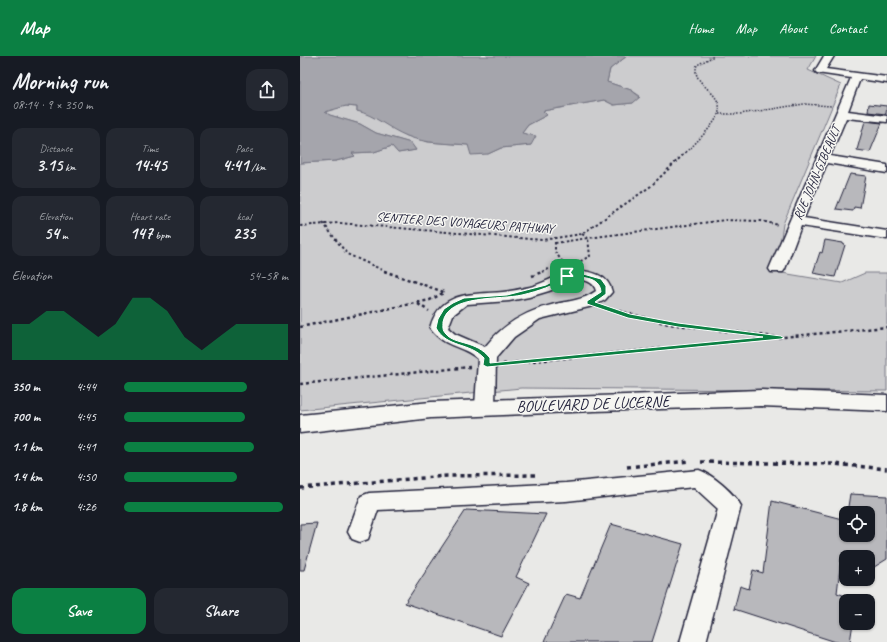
<!DOCTYPE html>
<meta charset="utf-8">
<style>
:root{--surface:#171b24;--page:#242831;--text:#f1f3f6;--muted:#9ea1a6;--accent:#0b8043}
body{margin:0;font-family:Caveat,sans-serif;background:var(--page);color:var(--text);height:100vh;display:flex;flex-direction:column;font-size:15px;white-space:nowrap}
*{box-sizing:border-box;margin:0}
p{font-size:13px;color:var(--muted)}
.icon{flex:none;width:22px;height:22px;fill:none;stroke:currentColor;stroke-width:2;stroke-linecap:round;stroke-linejoin:round}
.map{position:relative;flex:1;overflow:hidden}
.drawer{display:flex;flex-direction:column;background:var(--surface);width:300px}
.drawer>*{flex:none}
.tools{position:absolute;left:539px;top:450px;display:grid;gap:8px}
.tools a{display:grid;place-items:center;width:36px;height:36px;border-radius:8px;background:var(--surface);box-shadow:0 1px 3px #0004;font-size:20px}
.pin{position:absolute;display:grid;place-items:center;width:34px;height:34px;color:#fff;margin:-17px;border-radius:8px;box-shadow:0 2px 6px #0006}
.round{display:grid;place-items:center;flex:none;width:42px;height:42px;border-radius:12px;background:var(--page)}
.headline{display:flex;align-items:center;justify-content:space-between;height:68px;padding:0 12px}
h1{font-size:22px;font-weight:600;line-height:30px}
.stats{display:grid;grid-template-columns:repeat(3,1fr);gap:6px;height:68px;padding:4px 12px}
.stats div{display:grid;align-content:center;border-radius:10px;background:var(--page);text-align:center}
.stats b{font-size:17px;font-weight:600}
.stats small{font-size:11px;font-weight:400}
.stats p{font-size:11px}
.chart{height:112px;padding:8px 12px}
.chart p{display:flex;justify-content:space-between}
.chart svg{width:100%;height:72px;margin-top:4px;fill:var(--accent);opacity:.7}
.primary-button{display:flex;gap:8px;margin-top:auto;padding:8px 12px}
.primary-button a{flex:1;height:46px;border-radius:12px;background:var(--accent);color:#fff;font-size:16px;font-weight:600;line-height:46px;text-align:center}
.primary-button a+a{background:var(--page);color:var(--text)}
ul{padding:0 12px;list-style:none;font-size:13px}
li{display:grid;grid-template-columns:64px 48px 1fr;align-items:center;height:30px}
li i{height:10px;border-radius:5px;background:var(--accent)}
header{display:flex;align-items:center;gap:24px;box-sizing:border-box;height:56px;padding:0 20px;background:var(--accent);color:#fff}
header strong{font-size:19px}
nav{display:flex;gap:22px;margin-inline-start:auto;font-size:14px}
main{display:flex;flex:1;min-height:0}
.map>svg:first-child{display:block}
.green{fill:#ccccce;stroke:#777784}
.water{fill:#a5a5ac;stroke:#71717f}
.building{fill:#b8b8bc;stroke:#22223b}
.lines{fill:none;stroke-linecap:round;stroke-linejoin:round}
.minor-casing{stroke:#22223b;stroke-width:3}
.major-casing{stroke:#22223b;stroke-width:3}
.path-far3{stroke:#22223b;stroke-width:1.5;stroke-dasharray:1.5 1.5;stroke-linecap:butt}
.path-far2{stroke:#22223b;stroke-width:2;stroke-dasharray:2.5 2.5;stroke-linecap:butt}
.path-far1{stroke:#22223b;stroke-width:2.5;stroke-dasharray:3 3;stroke-linecap:butt}
.path{stroke:#22223b;stroke-width:3.5;stroke-dasharray:4 4;stroke-linecap:butt}
.minor{fill:#f6f6f2;fill-rule:evenodd}
.major{fill:#f6f6f2;fill-rule:evenodd}
.route{fill:#0b8043;stroke:#fff;fill-rule:evenodd}
.labels{text-anchor:middle;dominant-baseline:central;stroke-width:3;stroke-linejoin:round;paint-order:stroke}
.far-street-label{font-size:13px;fill:#22223b;stroke:#f6f6f2}
.street-label{font-size:16px;fill:#22223b;stroke:#f6f6f2}
</style>
<header>
<strong>Map</strong>
<nav><a>Home</a><a>Map</a><a>About</a><a>Contact</a></nav>
</header>
<main>
<section class="drawer">
<div class="headline"><div><h1>Morning run</h1><p>08:14 · 9 × 350 m</p></div><a class="round"><svg class="icon" aria-label="share" viewBox="0 0 24 24"><path d="M12 15V3M7 8l5-5 5 5M5 13v7h14v-7"/></svg></a></div>
<div class="stats">
<div><p>Distance</p><b>3.15<small> km</small></b></div>
<div><p>Time</p><b>14:45</b></div>
<div><p>Pace</p><b>4:41<small> /km</small></b></div>
</div>
<div class="stats">
<div><p>Elevation</p><b>54<small> m</small></b></div>
<div><p>Heart rate</p><b>147<small> bpm</small></b></div>
<div><p>kcal</p><b>235</b></div>
</div>
<div class="chart"><p><span>Elevation</span>54–58 m</p>
<svg viewBox="0 0 160 44" preserveAspectRatio="none"><path d="M0 44V22L10 22L20 14L30 14L40 22L50 30L60 22L70 6L80 6L90 14L100 30L110 38L120 30L130 22L140 22L150 22L160 22V44z"/></svg>
</div>
<ul>
<li><b>350 m</b>4:44<i style="width:75%"></i></li>
<li><b>700 m</b>4:45<i style="width:74%"></i></li>
<li><b>1.1 km</b>4:41<i style="width:79%"></i></li>
<li><b>1.4 km</b>4:50<i style="width:69%"></i></li>
<li><b>1.8 km</b>4:26<i style="width:97%"></i></li>
</ul>
<div class="primary-button"><a>Save</a><a>Share</a></div>
</section>
<div class="map">
<svg width="587" height="586" viewBox="0 0 587 586">
<rect width="100%" height="100%" fill="#e9e9e7"/>
<filter id="ink" filterUnits="userSpaceOnUse"><feTurbulence type="fractalNoise" baseFrequency=".025" numOctaves="2"/><feDisplacementMap in="SourceGraphic" scale="8" xChannelSelector="R" yChannelSelector="G"/><feConvolveMatrix kernelMatrix="1 2 1 2 8 2 1 2 1" color-interpolation-filters="sRGB"/></filter>
<g filter="url(#ink)">
<path class="green" d="M327 0H516L508 14 541 29 483 168 476 216 542 227 565 217H587V335L221 332 0 354V107L36 105 55 100 52 97 74 96 92 90 98 97 116 94 110 87 76 77 60 68 29 59 24 55 46 50 57 51V55L67 57 107 80 128 86 168 89 188 98 201 92 231 89 222 77 228 69 247 59 242 55 304 44 314 49 333 47 340 40 331 34 307 26 310 13Z"/>
<path class="water" d="M0 0H327L310 13 307 26 331 34 340 41 333 47 314 49 304 44 243 55 247 59 228 69 222 77 236 80 231 89 201 92 188 98 171 99 168 89C147 87 126 88 107 80 89 73 75 59 57 55V51L46 50 25 56 30 59 60 68 76 77 111 87 116 94 98 97 92 90 74 96 52 97 55 100 36 105 0 107Z"/>
<path class="building" d="M569 48 587 50 586 58 568 56Z
M565 65 582 67 570 96 557 94Z
M550 118 566 120 560 152 554 151 553 155 536 153Z
M525 184 543 187V188L545 189 535 221 513 217 520 196 522 197Z
M550 438 587 440V503L571 513 568 512V501H546V504L541 503 537 537 546 540 544 558 546 559V567H553L550 586H536L434 553 440 530 449 533 453 514 463 517 472 445 546 464V479H568V457H547Z
M166 454 246 458 216 521 229 527 201 580 105 547Z
M17 467 4 514H0V468Z
M311 468 383 488 352 586H244L266 538 280 542Z"/>
<g class="lines">
<defs>
<path id="minor" d="M524 0H534L526 13 587 21V27L560 23 548 55 587 60V66L546 62 530 100 587 109V117L527 107 504 162 587 175V183L501 170 485 213 483 216H471L469 213 551 22 517 17 515 15Z
M276 214C292 216 308 218 312 236L305 244 293 250 240 263 214 281 196 302 195 351 192 356 185 358 178 356 175 351 178 303C161 288 145 293 130 272 140 234 172 239 203 236 212 235 221 233 230 231 246 227 259 217 276 214ZM276 224C285 224 294 225 296 235 284 244 269 245 255 248 226 255 203 268 185 291L155 278 148 272 153 259 167 248 209 245 229 241 249 235Z
M399 414C412 418 435 438 441 450L406 586H380L418 453 394 431 266 445 78 454 68 483 60 486 52 483 48 476 61 440 69 437 266 427Z"/>
<path id="major" d="M461 334 587 339V355L461 350 294 355 131 362 0 377V359L131 346Z"/>
</defs>
<use href="#minor" class="minor-casing"/>
<use href="#major" class="major-casing"/>
<path class="path-far3" d="M419 58H440L504 48 531 50
M389 94C397 85 412 71 417 61 429 37 389 30 397 9L414 0"/>
<path class="path-far2" d="M23 167 47 198 87 216
M0 170 39 167 242 184 282 178 351 130 389 93
M282 178 288 182 425 164 461 165 479 169
M255 186V196L265 209
M255 187 288 182 290 200 279 206
M242 216 251 212"/>
<path class="path-far1" d="M84 215 144 236
M232 220 244 215
M118 248 129 255
M307 252 369 268 475 281
M0 271 130 244 145 236
M203 308 587 271
M0 328 170 311"/>
<path class="path" d="M401 406 534 408 587 413
M327 411 390 405
M0 432 147 420 235 419"/>
<use href="#minor" class="minor"/>
<use href="#major" class="major"/>
</g>
</g>
<path class="route" d="M283 218 301 223 306 230V238L295 246 330 258 378 267 481 280 484 282 481 283 187 311 183 309 184 302C169 286 147 292 136 272L138 263 144 253 153 247 164 242 207 239 246 229 265 219ZM268 221C280 221 300 220 301 236L287 245V248L328 262 378 271 463 281 190 307V302C176 284 155 289 146 278 142 274 143 271 143 266 148 238 201 244 222 239 239 235 253 230 268 221Z"/>
<g class="labels">
<g class="far-street-label">
<text transform="translate(517 117) rotate(-67)">RUE JOHN-GIBEAULT</text>
<text transform="translate(165 167) rotate(4)">SENTIER DES VOYAGEURS PATHWAY</text>
</g>
<g class="street-label">
<text transform="translate(293 348) rotate(-2)">BOULEVARD DE LUCERNE</text>
</g>
</g>
</svg>
<div class="tools">
<a><svg class="icon" aria-label="locate" viewBox="0 0 24 24"><circle cx="12" cy="12" r="6"/><path d="M12 2v4M12 18v4M2 12h4M18 12h4"/></svg></a>
<a>+</a>
<a>−</a>
</div>
<div class="pin" style="left:267px;top:220px;background:#1e9e55"><svg class="icon" aria-label="arrive" viewBox="0 0 24 24"><path d="M6 21V4h12l-3 4 3 4H6"/></svg></div>
</div>
</main>
